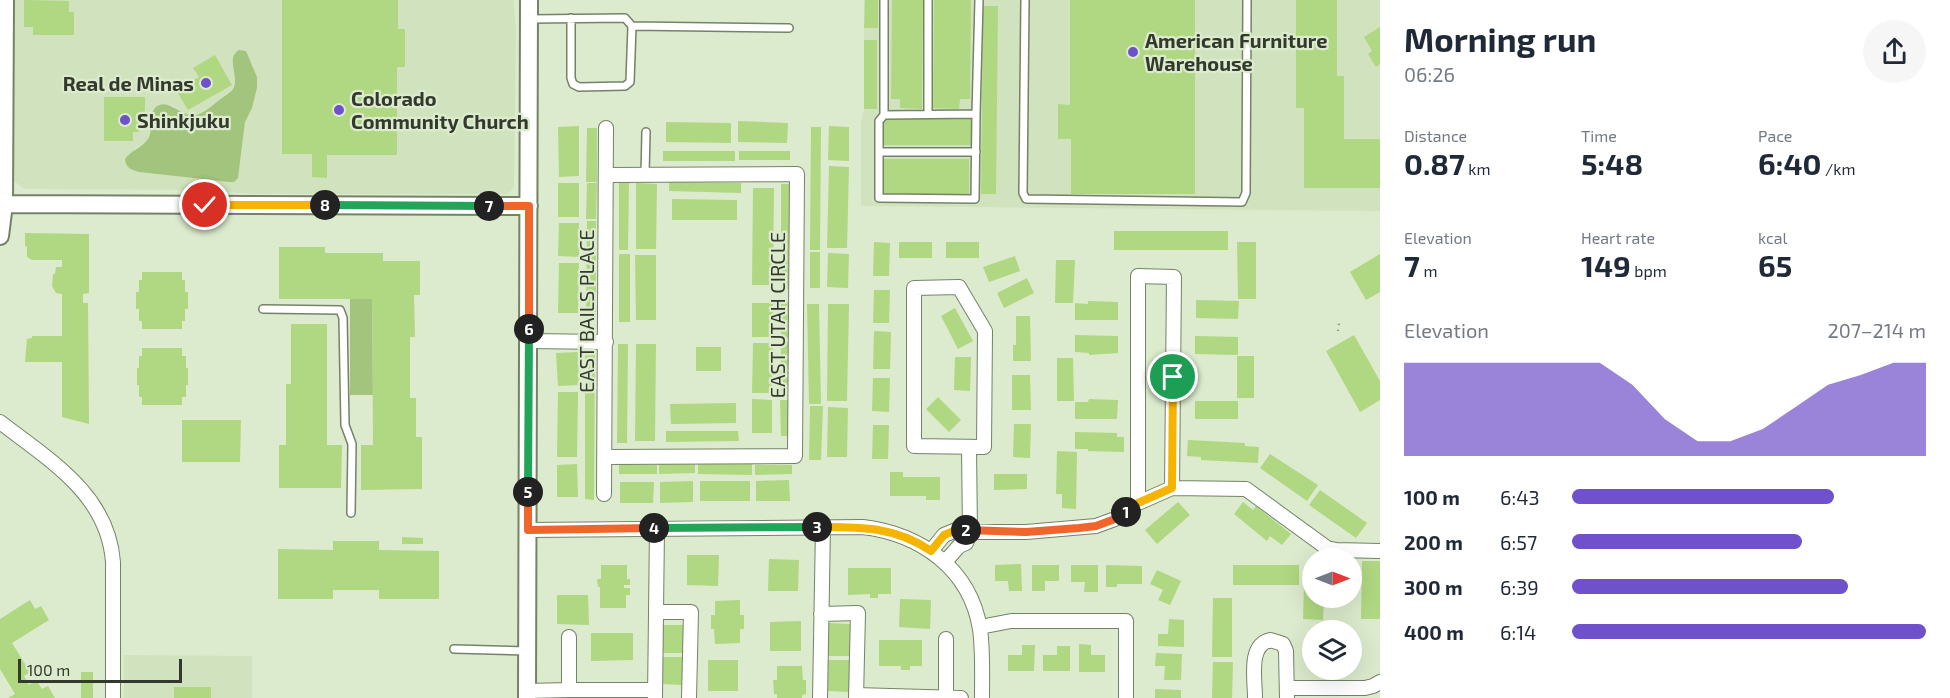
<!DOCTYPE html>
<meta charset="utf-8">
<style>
:root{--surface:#fff;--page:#f6f6f7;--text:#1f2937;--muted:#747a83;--accent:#6f51cb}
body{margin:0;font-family:"Exo 2",sans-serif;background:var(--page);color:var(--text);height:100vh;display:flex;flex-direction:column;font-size:22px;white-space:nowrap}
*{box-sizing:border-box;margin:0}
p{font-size:20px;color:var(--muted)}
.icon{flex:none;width:33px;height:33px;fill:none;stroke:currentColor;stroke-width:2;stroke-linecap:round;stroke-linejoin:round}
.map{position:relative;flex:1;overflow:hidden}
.sheet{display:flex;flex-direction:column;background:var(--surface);width:570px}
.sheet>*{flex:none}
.needle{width:39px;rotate:90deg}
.controls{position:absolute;left:1302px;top:548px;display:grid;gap:12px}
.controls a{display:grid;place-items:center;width:60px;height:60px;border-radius:50%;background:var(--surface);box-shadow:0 6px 24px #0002;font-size:30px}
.scale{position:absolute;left:18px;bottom:15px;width:164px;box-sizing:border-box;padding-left:6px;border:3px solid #33392d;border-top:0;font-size:16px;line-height:21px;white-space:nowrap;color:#33392d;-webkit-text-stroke:4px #dcebcd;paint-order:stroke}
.pin{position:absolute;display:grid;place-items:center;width:51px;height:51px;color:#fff;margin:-26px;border:3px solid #fff;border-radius:50%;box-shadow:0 2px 6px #0007}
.km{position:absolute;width:30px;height:30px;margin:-15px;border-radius:50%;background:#222;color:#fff;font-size:16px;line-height:30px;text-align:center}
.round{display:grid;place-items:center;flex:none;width:63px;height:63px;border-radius:32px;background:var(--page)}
.overview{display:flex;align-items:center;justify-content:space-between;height:102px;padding:0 24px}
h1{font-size:33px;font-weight:700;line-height:45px}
.metrics{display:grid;grid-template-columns:repeat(3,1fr);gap:9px;height:102px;padding:6px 24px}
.metrics div{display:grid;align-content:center}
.metrics b{font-size:30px;font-weight:700}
.metrics small{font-size:16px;font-weight:400}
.metrics p{font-size:16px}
.chart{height:168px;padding:12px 24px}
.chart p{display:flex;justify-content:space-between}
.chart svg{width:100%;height:108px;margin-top:6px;fill:var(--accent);opacity:.7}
ul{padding:0 24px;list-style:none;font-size:20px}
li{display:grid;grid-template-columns:96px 72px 1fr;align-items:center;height:45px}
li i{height:15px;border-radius:8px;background:var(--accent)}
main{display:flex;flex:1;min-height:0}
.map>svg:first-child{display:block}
.built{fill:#d1e3be;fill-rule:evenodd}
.green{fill:#a3c47c}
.building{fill:#b0d781}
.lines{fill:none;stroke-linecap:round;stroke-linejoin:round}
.service-casing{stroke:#758267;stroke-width:10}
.minor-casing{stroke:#758267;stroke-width:16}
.tertiary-casing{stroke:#758267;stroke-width:20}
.path{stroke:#8a947f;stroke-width:2;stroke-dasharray:1.5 4.5;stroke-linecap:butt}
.service{stroke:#fff;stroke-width:7}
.minor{stroke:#fff;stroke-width:14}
.tertiary{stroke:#fff;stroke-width:16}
.split-1-casing{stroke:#fff;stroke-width:12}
.split-2-casing{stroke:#fff;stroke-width:12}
.split-3-casing{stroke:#fff;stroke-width:12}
.split-4-casing{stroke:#fff;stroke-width:12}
.split-5-casing{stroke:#fff;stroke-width:12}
.split-6-casing{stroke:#fff;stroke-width:12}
.split-7-casing{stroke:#fff;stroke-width:12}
.split-8-casing{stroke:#fff;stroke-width:12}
.split-9-casing{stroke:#fff;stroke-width:12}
.split-1{stroke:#f5b400;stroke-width:8}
.split-2{stroke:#f0652b;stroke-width:8}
.split-3{stroke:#f5b400;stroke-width:8}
.split-4{stroke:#22a559;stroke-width:8}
.split-5{stroke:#f0652b;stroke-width:8}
.split-6{stroke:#22a559;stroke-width:8}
.split-7{stroke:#f0652b;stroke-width:8}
.split-8{stroke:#22a559;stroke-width:8}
.split-9{stroke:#f5b400;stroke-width:8}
.poi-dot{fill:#6f51cb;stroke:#dcebcd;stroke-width:2}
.labels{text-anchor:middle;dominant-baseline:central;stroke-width:4.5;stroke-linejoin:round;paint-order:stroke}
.poi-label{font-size:20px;font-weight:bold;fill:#33392d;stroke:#dcebcd;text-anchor:start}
.street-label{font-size:20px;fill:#33392d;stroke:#dcebcd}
</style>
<main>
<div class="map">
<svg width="1380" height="698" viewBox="0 0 1380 698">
<rect width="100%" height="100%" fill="#dcebcd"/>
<path class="built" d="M14 0H514L516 34 514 187 507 194H253L207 190 24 189 14 181ZM235 52 253 65 257 88 252 108 245 122 238 178 220 181 139 172 134 149 147 141 151 127 172 105 185 114 194 115 204 112 233 89 235 82 233 63Z
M864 0H1380V211L861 206V121L864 109Z
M124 655 252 656V698H124Z"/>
<path class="green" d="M239 50 246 51 257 77V88L252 108 245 122 238 178 234 182H229L139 172C130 169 126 168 125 159 131 150 144 147 149 137 153 128 148 114 156 107 168 97 181 117 195 115 204 114 211 106 218 101 223 97 230 93 233 89 240 77 225 58 239 50Z
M350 299H372L373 395H350Z"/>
<path class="building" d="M24 0 69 1V12H74V35H33V27H24Z
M282 0H398V29H405V67H397V155H327V178L312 177V154H282Z
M865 0H878V28H864Z
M892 0H923L922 109 900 108V99H891Z
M934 0H971L970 99H960L959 109 933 108Z
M1070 0H1195V194H1071V139H1058V104L1070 105Z
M1296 0H1337V76H1344V139H1380V188H1304V108H1296Z
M983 6H998L996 194H981Z
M1380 27V64L1376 67 1368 54 1372 51 1364 37Z
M864 40H877V109H864Z
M215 55 232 85 188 110 176 90 199 77 193 68Z
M104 97H145V126H139V132H133V141H104Z
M884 119H971V145H883Z
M738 121 788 123 787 143 738 142Z
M666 122 731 123V143L666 142Z
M579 126V176L559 177 558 127Z
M829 126 849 127V161L828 160Z
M811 127H821L820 250H810Z
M587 128H597V182H586Z
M663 151H735V161H663Z
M739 151H790V160H739Z
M883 159H969V194H883Z
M829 166 849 167 847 248H827Z
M619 182H629L628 250H619Z
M669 182 741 183V193L669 191Z
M558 183H579V217H558Z
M587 183H597L596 219H586Z
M636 183 657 184 656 249H636Z
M781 184H791L790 289H781Z
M753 188H774L773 285H752Z
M672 199 737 200V220H672Z
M587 221H596V312H586Z
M559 223H579V257L558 256Z
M1114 231H1228V250H1114Z
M25 233 89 234V293L83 294V303H88L89 424 62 417V362H25L27 339 32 338V336H62V294L56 293 52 286 53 274H55L56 267H62V260H32L27 257V247L25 246Z
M874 242 890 243 889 276H873Z
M899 242H932V258H899Z
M946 242H979V258H946Z
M1237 242H1256V299H1238Z
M279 247H325V253H383V261H420V295H414L415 337H410V398H416V437H422V489L361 490V445H373L372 299H279Z
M810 252H820V288H810Z
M828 253 849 254 848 288 827 287Z
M619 254H630V322H619Z
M1380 254V292L1366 300 1350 272Z
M635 255H656V320H636Z
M1015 256 1020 271 989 282 983 267Z
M1056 260H1075L1073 303H1055Z
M559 263H579L578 313H558Z
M142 272H182V280H185V292H188V309H185V321H182V329H142V321H139V309H136V292H139V280H142Z
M1027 278 1034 293 1004 308 997 293Z
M874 290H890L889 323H873Z
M1196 300 1239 301 1238 319 1196 318Z
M1088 301 1118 302V320H1075V303L1088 304Z
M780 302H790L791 338H781Z
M752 303H773L772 337H752Z
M807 304H819L821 404H809Z
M828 304H849L847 401H827Z
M955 308 973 341 958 349 941 316Z
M1016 316H1030L1031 361H1013V345H1016Z
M291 324H327V445H342L341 488H279V445H286V384H291Z
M874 331 891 332 890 369H873Z
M1075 335 1118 336V353L1089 355V353L1075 352Z
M1354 335 1380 381V400L1360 412 1326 351Z
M1195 336 1238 337V355L1195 354Z
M781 341H790V396H780Z
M753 343H773L772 393H752Z
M618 344H628L627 443H617Z
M636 344H656L655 441H635Z
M696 347H721V371H696Z
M142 348H182V356H186V368H188V385H186V397H182V405H142V397H139V385H137V368H139V356H142Z
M578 352 579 385 558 386 556 353Z
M585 352 595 353 594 500 585 499Z
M1237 356H1254V398H1237Z
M955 357H971L970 391 954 390Z
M1057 358H1073L1074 401H1057Z
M1012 375H1030L1031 410H1012Z
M873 378H890L889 412 872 411Z
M558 392H578L577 457H557Z
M938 397 961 420 949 432 926 409Z
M752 399 772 400V433H752Z
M1089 399 1118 400 1117 419H1075V402H1088Z
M780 400H790L791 436H781Z
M1195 401H1238V419H1195Z
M736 403V423L671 424 670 404Z
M810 406H823L821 460H809Z
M828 407 848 408 847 457H827Z
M182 420H241L240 462H182Z
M1014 424H1031L1030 458 1013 457Z
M873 425H889L888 459H872Z
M666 431H738L739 441 666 442Z
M1075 432 1117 433V437H1124V452L1088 451V449H1075Z
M1188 440 1245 443V446L1259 447 1258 463 1201 460V457L1187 456Z
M1057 451 1077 452 1076 509 1062 508V494H1056Z
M1270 454 1318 485 1307 501 1260 468Z
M695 463V473L659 474V464Z
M577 464 578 497H557V465Z
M619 464 657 465V474H619Z
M698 464H752V475L698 474Z
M755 465H792V474L755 475Z
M890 472H903V477H940V500H926V496H890Z
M994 474H1027V489L994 490Z
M789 480 790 501H756V481Z
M693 481V502L660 503V482Z
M700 481H750V501H700Z
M620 482H654L653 503H620Z
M1320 490 1367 523 1356 538 1309 505Z
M1178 502 1190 515 1157 544 1145 530Z
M1243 502 1253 510 1256 506 1291 534 1282 545 1270 536 1267 541 1234 514Z
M402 537 423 538V544H402Z
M333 541H379V550L439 551V599H379V590H333V599H278V549L333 550Z
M687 555H719L718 586 687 585Z
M769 559 799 560 798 591H768Z
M1362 561H1380V619H1361Z
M1021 564 1022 591H1009L1008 581H995V565Z
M601 565H627V579H630V585H624V588H630V595H626V608H600V587H598L597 579H601Z
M1032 565H1059V581H1045V591H1032Z
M1071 565H1098V592H1084L1085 582H1071Z
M1106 565 1142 566V584H1117V587H1106Z
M1233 565H1299V585H1233Z
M848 568H891V594H878V598H870V594L848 595Z
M1157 570 1181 581 1170 605 1158 600 1163 590 1150 584Z
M1304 583H1312V597H1324L1323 620 1303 619Z
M557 595H588L589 625 557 624Z
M1213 598H1232V657H1212Z
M900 599 931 600 930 629 899 627Z
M30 600 35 609 41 606 49 620 12 643 30 672 24 676 29 685 36 680 42 689 48 686 55 698H8L15 694 0 669V619Z
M740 600V615H744V629H740V643L715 644 714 629H711V615H715V601Z
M1169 619 1184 620V647L1158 646V634H1168Z
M801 621V651H770V622Z
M828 623 850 624 849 656H828Z
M663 625H684V653H662Z
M591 633H633V660L591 661Z
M879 640H922V666H910V670H901V666H879Z
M1079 644 1091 645V655H1105V672H1079Z
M1022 645H1035L1034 671H1008V655H1022Z
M1057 646H1070V671H1043V655H1057Z
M1156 653 1182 654 1181 680H1164L1165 666H1155Z
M663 657H684L683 685 662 684Z
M708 660H738V691H708Z
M828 660H850L849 692 827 691Z
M1213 662H1233L1232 698H1212Z
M777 666H802L803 680H806V694L802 695V698H777V694H774L773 680H777Z
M81 672H93V698H81Z
M174 687H211V698H174Z
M1155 689 1181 690V698H1155Z"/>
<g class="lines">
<defs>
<path id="service" d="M884 0V115L976 114 979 0
M928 0V114
M1025 0 1023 193 1026 199 1242 202 1246 193 1247 0
M571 18V78L573 84 579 87 625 86 630 82 632 26
M530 19 625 18 632 26 789 28
M884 115 879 121V198L975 199 976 114
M879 152H976
M645 175 646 132
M263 309 340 310 343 318 345 425 352 444 351 513
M454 649 527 651"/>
<path id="minor" d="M959 287 985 331 984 447 914 446V288Z
M529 341 606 342
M0 422C49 460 108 494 113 562V698
M605 457 795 456 797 174 606 175
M604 494 606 128
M1138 503V276L1174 277 1172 488
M528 530 863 527C920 534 970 568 980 629 983 651 982 675 982 698
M931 551 944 535 961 528 970 532H1026L1096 526 1115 519 1138 503 1172 488 1246 489 1327 548 1336 550 1380 551
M945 562 959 546 966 543 970 532 969 447
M656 612H691L689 698
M821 614 858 613 856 698
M980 627 1011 621H1126V698
M569 637V690H655
M946 639V698
M1287 688H1365L1373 686 1380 682
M527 691 569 690
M856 695 961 698
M655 698 657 528
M820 698 823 527
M1255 698C1255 679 1248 645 1270 640L1283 644 1286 651 1287 698"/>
<path id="tertiary" d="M0 204 529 206
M0 236 4 204 5 0
M527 698 529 0"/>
</defs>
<use href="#service" class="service-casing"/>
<use href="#minor" class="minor-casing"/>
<use href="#tertiary" class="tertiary-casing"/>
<path class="path" d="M1338 331 1339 323"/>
<use href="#service" class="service"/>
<use href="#minor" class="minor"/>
<use href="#tertiary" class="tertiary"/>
</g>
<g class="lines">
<defs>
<path id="split-1" d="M1126 512 1138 503 1172 488 1173 377"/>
<path id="split-2" d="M966 530 1026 532 1079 528 1096 526 1115 519 1126 512"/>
<path id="split-3" d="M817 527C859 527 895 526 931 551L944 535 961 528 966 530"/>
<path id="split-4" d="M654 528 817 527"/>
<path id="split-5" d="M528 492V530L654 528"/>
<path id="split-6" d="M528 492 529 329"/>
<path id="split-7" d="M489 206H529V329"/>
<path id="split-8" d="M325 205 489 206"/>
<path id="split-9" d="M205 205H325"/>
</defs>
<use href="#split-1" class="split-1-casing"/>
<use href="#split-2" class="split-2-casing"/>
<use href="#split-3" class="split-3-casing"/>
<use href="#split-4" class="split-4-casing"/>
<use href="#split-5" class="split-5-casing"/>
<use href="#split-6" class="split-6-casing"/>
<use href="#split-7" class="split-7-casing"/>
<use href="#split-8" class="split-8-casing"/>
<use href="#split-9" class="split-9-casing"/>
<use href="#split-1" class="split-1"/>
<use href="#split-2" class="split-2"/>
<use href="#split-3" class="split-3"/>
<use href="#split-4" class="split-4"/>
<use href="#split-5" class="split-5"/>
<use href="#split-6" class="split-6"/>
<use href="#split-7" class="split-7"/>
<use href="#split-8" class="split-8"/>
<use href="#split-9" class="split-9"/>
</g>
<g class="poi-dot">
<circle cx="1133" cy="52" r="6"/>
<circle cx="206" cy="83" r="6"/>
<circle cx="339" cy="110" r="6"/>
<circle cx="125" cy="120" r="6"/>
</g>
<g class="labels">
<g class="poi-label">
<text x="1145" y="40">American Furniture<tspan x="1145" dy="23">Warehouse</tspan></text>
<text x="194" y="83" text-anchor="end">Real de Minas</text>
<text x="351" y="98">Colorado<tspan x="351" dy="23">Community Church</tspan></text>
<text x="137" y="120">Shinkjuku</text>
</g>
<g class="street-label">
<text transform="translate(586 311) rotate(-90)">EAST BAILS PLACE</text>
<text transform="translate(777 315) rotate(-90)">EAST UTAH CIRCLE</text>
</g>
</g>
</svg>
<div class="controls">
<a><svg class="needle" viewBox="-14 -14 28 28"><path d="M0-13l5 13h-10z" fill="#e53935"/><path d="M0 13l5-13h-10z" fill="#747a83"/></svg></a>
<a><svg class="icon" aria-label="layers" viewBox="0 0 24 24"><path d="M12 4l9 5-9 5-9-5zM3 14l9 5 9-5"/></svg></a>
</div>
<div class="scale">100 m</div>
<div class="pin" style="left:1173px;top:377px;background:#1e9e55"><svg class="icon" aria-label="arrive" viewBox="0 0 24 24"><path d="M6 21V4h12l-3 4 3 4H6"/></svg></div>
<div class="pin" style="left:205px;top:205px;background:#d93025"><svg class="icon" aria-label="check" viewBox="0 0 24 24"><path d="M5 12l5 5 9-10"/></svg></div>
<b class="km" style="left:1126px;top:512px">1</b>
<b class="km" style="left:966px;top:530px">2</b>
<b class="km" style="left:817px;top:527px">3</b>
<b class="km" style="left:654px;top:528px">4</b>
<b class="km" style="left:528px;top:492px">5</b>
<b class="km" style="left:529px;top:329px">6</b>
<b class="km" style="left:489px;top:206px">7</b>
<b class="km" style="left:325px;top:205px">8</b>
</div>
<section class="sheet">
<div class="overview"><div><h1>Morning run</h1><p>06:26</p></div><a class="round"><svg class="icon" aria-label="share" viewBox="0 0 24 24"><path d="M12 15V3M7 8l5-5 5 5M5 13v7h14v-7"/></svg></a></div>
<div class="metrics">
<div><p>Distance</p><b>0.87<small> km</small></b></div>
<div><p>Time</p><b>5:48</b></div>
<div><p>Pace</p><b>6:40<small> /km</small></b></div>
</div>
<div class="metrics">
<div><p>Elevation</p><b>7<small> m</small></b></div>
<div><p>Heart rate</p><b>149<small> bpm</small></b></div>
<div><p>kcal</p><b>65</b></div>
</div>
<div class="chart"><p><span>Elevation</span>207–214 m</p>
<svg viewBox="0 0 160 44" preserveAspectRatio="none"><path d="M0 44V6L10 6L20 6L30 6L40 6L50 6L60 6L70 15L80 29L90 38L100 38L110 33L120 24L130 15L140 11L150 6L160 6V44z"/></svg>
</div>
<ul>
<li><b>100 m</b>6:43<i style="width:74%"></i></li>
<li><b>200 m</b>6:57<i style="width:65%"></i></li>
<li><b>300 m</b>6:39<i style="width:78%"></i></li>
<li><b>400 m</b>6:14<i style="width:100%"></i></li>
</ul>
</section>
</main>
